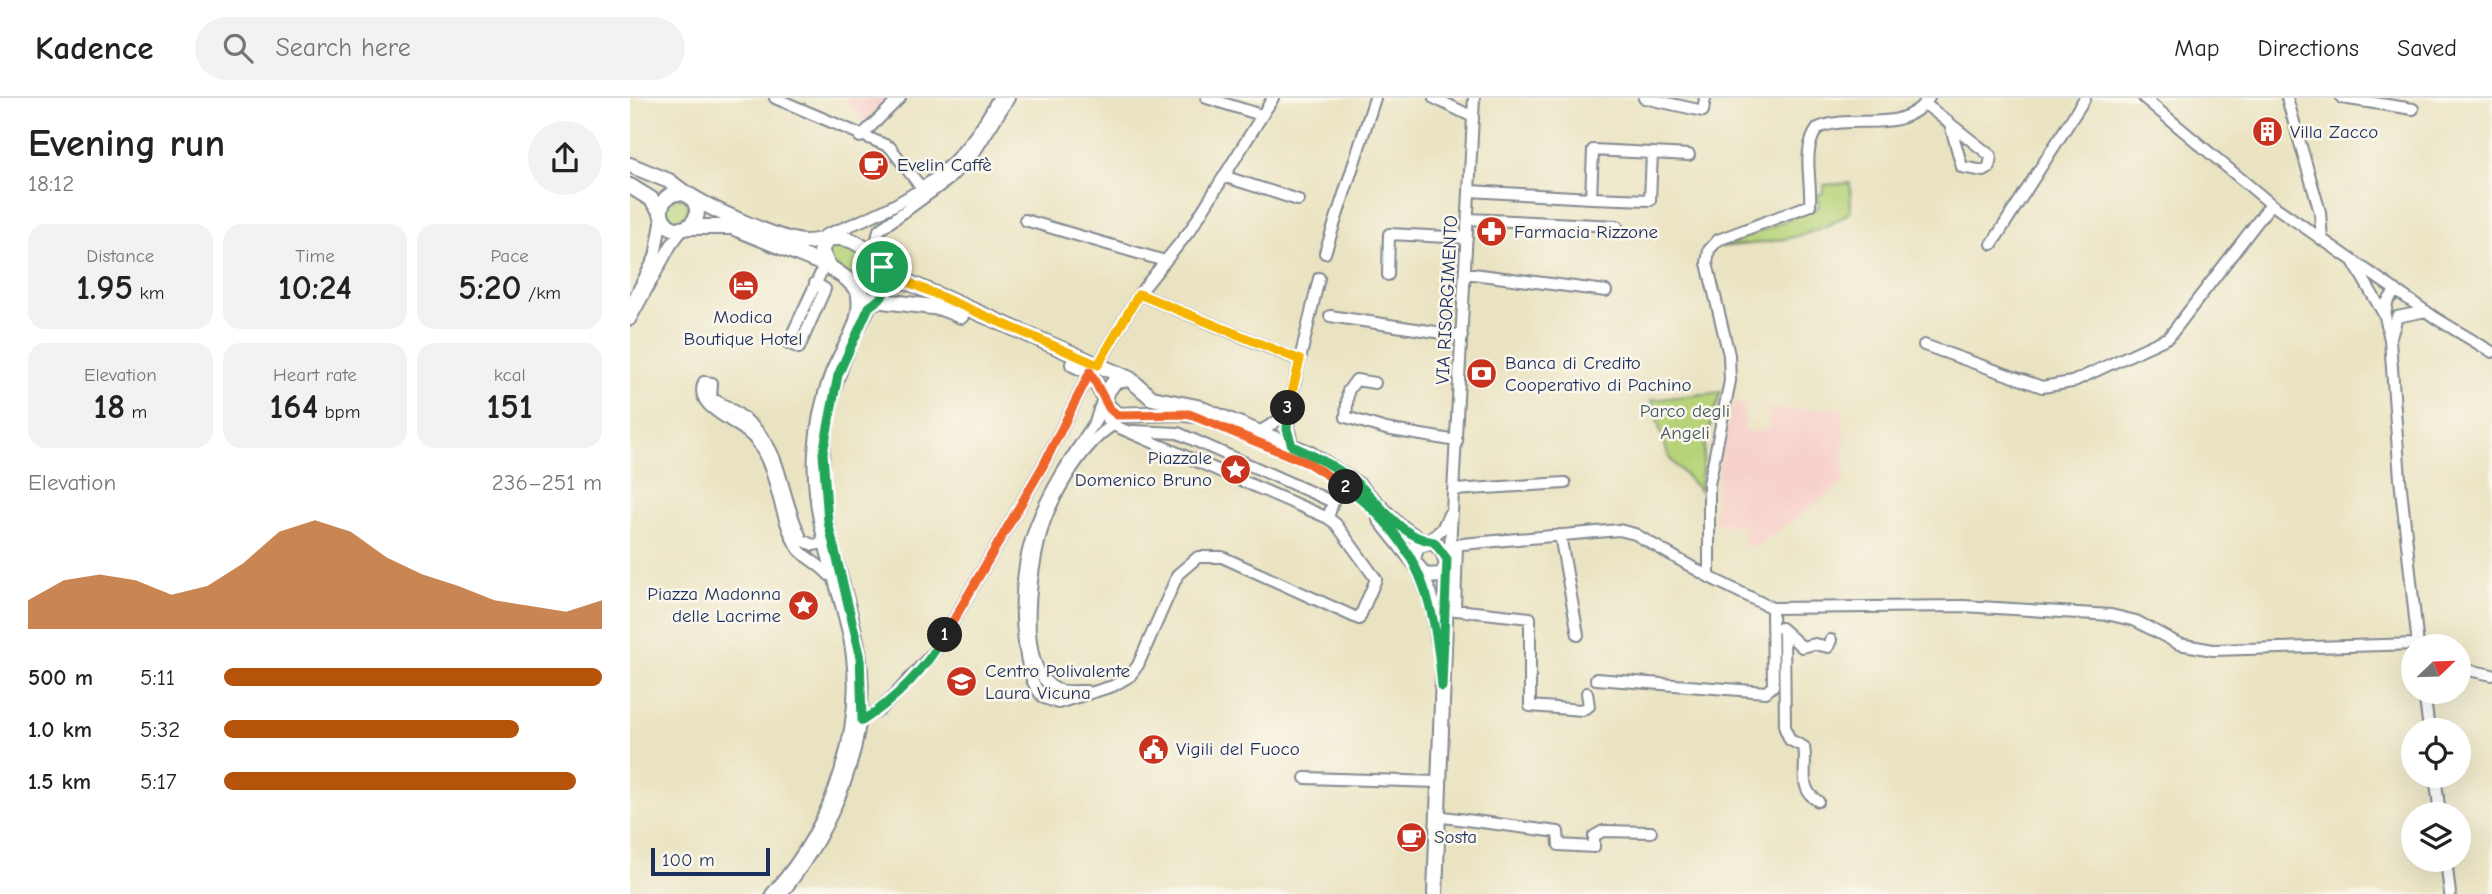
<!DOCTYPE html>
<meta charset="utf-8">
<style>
:root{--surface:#fff;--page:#f2f2f2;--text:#222;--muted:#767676;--line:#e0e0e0;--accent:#b45309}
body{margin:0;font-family:"Comic Neue",sans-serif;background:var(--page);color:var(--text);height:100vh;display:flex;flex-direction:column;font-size:26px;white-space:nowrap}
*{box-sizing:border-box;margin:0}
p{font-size:23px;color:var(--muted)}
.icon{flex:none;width:38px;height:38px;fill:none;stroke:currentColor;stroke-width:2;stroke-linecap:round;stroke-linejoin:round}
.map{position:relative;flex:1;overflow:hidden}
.side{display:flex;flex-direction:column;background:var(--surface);width:630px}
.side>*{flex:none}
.needle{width:46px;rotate:67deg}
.fabs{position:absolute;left:1771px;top:536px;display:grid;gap:14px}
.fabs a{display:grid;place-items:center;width:70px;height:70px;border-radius:50%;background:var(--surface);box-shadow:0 7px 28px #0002;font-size:35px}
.scale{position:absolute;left:21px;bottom:18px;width:119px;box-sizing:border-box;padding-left:7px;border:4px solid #1b2f5e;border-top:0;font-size:19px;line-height:24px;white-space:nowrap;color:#1b2f5e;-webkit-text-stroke:5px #fbf7ec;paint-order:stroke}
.pin{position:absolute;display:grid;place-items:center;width:60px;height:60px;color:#fff;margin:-30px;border:4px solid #fff;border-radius:50%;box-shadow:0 2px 7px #0007}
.km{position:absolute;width:35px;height:35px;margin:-18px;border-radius:50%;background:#222;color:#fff;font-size:19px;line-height:35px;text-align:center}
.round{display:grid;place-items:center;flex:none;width:74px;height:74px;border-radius:37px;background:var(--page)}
.summary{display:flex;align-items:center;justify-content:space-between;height:119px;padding:0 28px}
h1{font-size:38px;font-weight:700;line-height:52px}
.figures{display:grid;grid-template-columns:repeat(3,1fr);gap:10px;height:119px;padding:7px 28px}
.figures div{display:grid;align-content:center;border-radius:18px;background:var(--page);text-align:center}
.figures b{font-size:35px;font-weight:700}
.figures small{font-size:19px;font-weight:400}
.figures p{font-size:19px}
.chart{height:196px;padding:14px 28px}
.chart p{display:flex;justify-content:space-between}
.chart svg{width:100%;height:126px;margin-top:7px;fill:var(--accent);opacity:.7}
ul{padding:0 28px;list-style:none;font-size:23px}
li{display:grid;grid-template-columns:112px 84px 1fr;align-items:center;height:52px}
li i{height:18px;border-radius:9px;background:var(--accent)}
header{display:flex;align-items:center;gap:42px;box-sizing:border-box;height:98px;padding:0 35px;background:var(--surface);border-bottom:2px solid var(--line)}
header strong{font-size:33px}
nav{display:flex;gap:38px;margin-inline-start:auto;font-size:24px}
.search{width:490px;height:63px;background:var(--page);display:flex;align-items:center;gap:18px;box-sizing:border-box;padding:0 24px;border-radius:38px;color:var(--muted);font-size:26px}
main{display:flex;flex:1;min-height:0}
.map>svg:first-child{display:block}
.built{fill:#f7d0ca}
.green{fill:#b7d379;stroke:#69816c;stroke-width:2}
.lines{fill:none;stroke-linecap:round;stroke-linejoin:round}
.minor-casing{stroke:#828990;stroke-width:14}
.major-casing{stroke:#828990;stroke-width:18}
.minor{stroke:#fff;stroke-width:10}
.major{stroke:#fff;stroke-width:14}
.split-1-casing{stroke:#fff;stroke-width:14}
.split-2-casing{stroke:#fff;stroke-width:14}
.split-3-casing{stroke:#fff;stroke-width:14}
.split-4-casing{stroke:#fff;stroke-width:14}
.split-1{stroke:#22a559;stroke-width:9}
.split-2{stroke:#f0652b;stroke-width:9}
.split-3{stroke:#22a559;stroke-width:9}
.split-4{stroke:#f5b400;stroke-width:9}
.labels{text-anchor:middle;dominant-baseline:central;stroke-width:5;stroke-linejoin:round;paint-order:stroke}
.poi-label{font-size:19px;fill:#1b2f5e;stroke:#fbf7ec;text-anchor:start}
.street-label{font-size:19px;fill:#1b2f5e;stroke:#fbf7ec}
.park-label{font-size:19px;fill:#425865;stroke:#fbf7ec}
</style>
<header>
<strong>Kadence</strong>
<div class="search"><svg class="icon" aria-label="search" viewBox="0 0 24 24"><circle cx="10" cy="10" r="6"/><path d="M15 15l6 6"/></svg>Search here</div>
<nav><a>Map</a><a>Directions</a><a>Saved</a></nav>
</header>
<main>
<section class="side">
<div class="summary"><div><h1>Evening run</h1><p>18:12</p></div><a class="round"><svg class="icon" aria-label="share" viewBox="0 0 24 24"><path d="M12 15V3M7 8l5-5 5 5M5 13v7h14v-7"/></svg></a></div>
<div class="figures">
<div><p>Distance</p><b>1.95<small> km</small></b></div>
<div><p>Time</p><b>10:24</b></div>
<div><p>Pace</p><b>5:20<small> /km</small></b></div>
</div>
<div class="figures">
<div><p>Elevation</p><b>18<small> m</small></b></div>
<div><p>Heart rate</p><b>164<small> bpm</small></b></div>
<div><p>kcal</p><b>151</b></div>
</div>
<div class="chart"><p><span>Elevation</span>236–251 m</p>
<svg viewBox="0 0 160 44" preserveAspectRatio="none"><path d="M0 44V34L10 27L20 25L30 27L40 32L50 29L60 21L70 10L80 6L90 10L100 19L110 25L120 29L130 34L140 36L150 38L160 34V44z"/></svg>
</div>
<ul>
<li><b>500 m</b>5:11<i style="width:100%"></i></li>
<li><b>1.0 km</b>5:32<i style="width:78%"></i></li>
<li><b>1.5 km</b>5:17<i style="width:93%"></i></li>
</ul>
</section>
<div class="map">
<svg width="1862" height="796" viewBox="0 0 1862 796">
<rect width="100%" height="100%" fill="#fbf7ec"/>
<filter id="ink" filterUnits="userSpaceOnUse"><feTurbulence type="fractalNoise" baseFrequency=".0143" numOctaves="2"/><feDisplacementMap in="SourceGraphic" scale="14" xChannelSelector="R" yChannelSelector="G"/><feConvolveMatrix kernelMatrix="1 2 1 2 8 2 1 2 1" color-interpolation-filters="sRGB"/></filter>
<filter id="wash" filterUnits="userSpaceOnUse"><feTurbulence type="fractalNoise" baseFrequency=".00686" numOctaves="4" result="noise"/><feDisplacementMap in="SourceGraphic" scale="28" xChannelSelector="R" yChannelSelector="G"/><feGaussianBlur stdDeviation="1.57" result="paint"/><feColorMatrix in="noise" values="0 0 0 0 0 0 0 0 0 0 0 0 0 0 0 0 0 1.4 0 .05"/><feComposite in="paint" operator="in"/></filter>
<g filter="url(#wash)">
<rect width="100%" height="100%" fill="#eae3c1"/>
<path class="built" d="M214 0H260L236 25Z
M1104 304 1113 305 1115 333 1139 332 1138 312 1213 310 1214 385 1127 448H1114L1115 433 1110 427 1084 425 1090 357Z"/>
<path class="green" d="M1220 85 1221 113C1186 141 1134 145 1091 149L1189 109 1188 97 1194 94V87Z
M34 113a14 14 0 1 1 28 0a14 14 0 1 1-28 0Z
M208 143 235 155 252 182 250 194 241 198 198 162 197 149Z
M1091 294 1075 344 1070 393 1039 360 1021 302Z"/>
</g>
<g filter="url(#ink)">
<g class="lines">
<defs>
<path id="minor" d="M145 0 260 49 293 92
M577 0 631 17
M804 0 843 19
M1014 0 1073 13 1075 0
M1514 0 1641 106 1807 221 1862 254
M1657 0 1690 114 1692 142
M1712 0 1783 11
M1295 6 1361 58 1359 70 1354 73 1332 69 1320 26
M230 39 270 0
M1022 55 1059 57
M596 79 668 102
M840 93 961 100 963 52 1022 55 1020 102 961 100
M838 121 987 128
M395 122 535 163
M195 137C275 108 328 78 368 0
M1362 146 1455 0
M695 155 745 0
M249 163 245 151 249 132 318 82 346 52 379 0
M1724 165 1755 218 1760 242 1770 381 1788 548
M835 175 976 193
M758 177 759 136 837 140
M185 185 195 191 169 250 158 245 195 166
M509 196 669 262
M0 208 25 159 32 119
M700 218 832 238
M1755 218 1757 204 1766 192
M0 222 41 147 54 130
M230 229 244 202
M1761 239 1767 219 1796 213
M1294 247 1412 289 1442 284 1539 239 1641 106
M468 267 509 196 561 131 643 0
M745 285 726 282 718 293 716 319 756 331 827 343
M469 311 483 327 698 420 706 426 746 481 729 521 592 459H568L548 476 508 567 500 578 483 588 428 605 414 600C399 585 397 565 394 545 382 450 414 400 465 324L474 298
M503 333 548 335 703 404 698 420
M629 334 657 317
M662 348 657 317 689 180
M824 392 935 385
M930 437 948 537
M798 443 812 431 819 416
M199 444 183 447 172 442C141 375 160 339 81 300L82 285 74 284C62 312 111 322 126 343 148 373 147 412 164 444 170 458 189 465 199 477
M821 447 989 432 1005 436 1079 479 1142 510 1333 508 1481 517 1506 523 1549 546 1583 552 1788 546
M820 451 844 0
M1079 479V386L1100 283 1099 257 1077 165 1079 152 1088 142 1180 107C1182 82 1171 52 1188 30 1225 14 1270 39 1299 0
M817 511 900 520V608L952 612 959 608 957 595
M825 512 827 447
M1151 530 1172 549 1185 546 1198 549 1201 542
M1154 534 1155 631 1160 642 1174 649C1178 669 1167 691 1188 703
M1829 570 1862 577
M966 581 1136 594 1143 588 1142 510
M456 593C448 593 438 594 429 592 381 576 403 452 417 417 430 387 454 345 483 327
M1794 593 1799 632
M229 623 249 612 263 599 308 549 414 366 460 274
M1805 677 1810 716
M675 680 808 684
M806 718 928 734 929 747 964 749V738L973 733 1021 734
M1816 761 1820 796
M141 796C202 729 238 625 218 535 204 474 180 418 184 354 186 328 191 301 200 277 210 249 234 224 226 193
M152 796C205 729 243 641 230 554 224 517 212 481 202 445 186 380 192 315 219 253"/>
<path id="major" d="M0 67 39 83 55 95
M0 88 21 101 31 114
M31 113a18 18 0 1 1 36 0a18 18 0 1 1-36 0Z
M59 97C83 112 146 141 173 144 189 145 205 136 220 142 241 150 273 184 247 203
M58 129H102L198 168
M197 142 191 152 198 168 217 181 236 201 311 210 331 218
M252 169 264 178 500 281 522 300 567 309 679 355 728 387 767 426 792 444
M443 266 460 274 475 301
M499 281 485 283 476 295V306L487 317 548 315 563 317
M750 421 795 478 812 477 817 467 814 455 804 444 787 447 783 461
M791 475 803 508 809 543
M805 796 817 468"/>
</defs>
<use href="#minor" class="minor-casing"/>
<use href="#major" class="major-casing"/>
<use href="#minor" class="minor"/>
<use href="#major" class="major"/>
</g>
</g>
<g class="lines" filter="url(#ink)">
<defs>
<path id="split-1" d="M252 169 257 188 252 199 239 209 208 277 193 355 198 424 230 556 232 623C265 602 295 571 315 537"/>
<path id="split-2" d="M315 537 414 366 460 274 479 310 487 317 559 316 678 365 716 389"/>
<path id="split-3" d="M658 310 657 331 662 348C685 358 709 370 728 386 753 408 770 439 804 444L817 461 812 589C805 502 790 444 716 389"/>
<path id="split-4" d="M252 169 264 178 468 267 509 196 670 262 658 310"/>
</defs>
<use href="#split-1" class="split-1-casing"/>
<use href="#split-2" class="split-2-casing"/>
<use href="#split-3" class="split-3-casing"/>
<use href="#split-4" class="split-4-casing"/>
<use href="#split-1" class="split-1"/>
<use href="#split-2" class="split-2"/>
<use href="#split-3" class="split-3"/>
<use href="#split-4" class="split-4"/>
</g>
<defs>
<symbol id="building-disc" viewBox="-11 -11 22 22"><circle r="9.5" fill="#c8321e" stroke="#fbf7ec"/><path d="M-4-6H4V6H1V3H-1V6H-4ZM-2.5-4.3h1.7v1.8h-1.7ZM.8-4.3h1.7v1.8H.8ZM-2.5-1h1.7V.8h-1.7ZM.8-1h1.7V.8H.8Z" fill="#fff"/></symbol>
<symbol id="cafe-disc" viewBox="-11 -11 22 22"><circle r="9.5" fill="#c8321e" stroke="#fbf7ec"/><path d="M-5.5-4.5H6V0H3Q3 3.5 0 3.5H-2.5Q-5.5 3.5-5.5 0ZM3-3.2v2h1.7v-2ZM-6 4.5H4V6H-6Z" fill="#fff"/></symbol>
<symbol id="pharmacy-disc" viewBox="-11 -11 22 22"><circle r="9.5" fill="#c8321e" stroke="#fbf7ec"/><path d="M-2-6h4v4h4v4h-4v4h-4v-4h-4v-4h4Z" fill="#fff"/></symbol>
<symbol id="hotel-disc" viewBox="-11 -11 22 22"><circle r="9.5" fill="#c8321e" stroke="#fbf7ec"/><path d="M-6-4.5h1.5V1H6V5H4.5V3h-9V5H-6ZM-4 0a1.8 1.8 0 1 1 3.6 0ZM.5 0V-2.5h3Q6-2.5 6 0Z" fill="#fff"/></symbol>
<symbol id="bank-disc" viewBox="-11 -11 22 22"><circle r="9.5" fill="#c8321e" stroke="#fbf7ec"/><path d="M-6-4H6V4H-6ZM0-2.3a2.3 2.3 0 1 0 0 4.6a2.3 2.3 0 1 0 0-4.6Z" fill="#fff"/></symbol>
<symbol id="sight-disc" viewBox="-11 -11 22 22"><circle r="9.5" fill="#c8321e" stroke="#fbf7ec"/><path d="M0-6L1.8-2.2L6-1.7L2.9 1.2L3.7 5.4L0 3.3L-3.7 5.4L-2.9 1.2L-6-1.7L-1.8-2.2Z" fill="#fff"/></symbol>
<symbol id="school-disc" viewBox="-11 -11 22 22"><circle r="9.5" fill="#c8321e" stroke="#fbf7ec"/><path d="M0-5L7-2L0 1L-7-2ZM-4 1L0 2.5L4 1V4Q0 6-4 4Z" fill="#fff"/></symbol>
<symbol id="civic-disc" viewBox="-11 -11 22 22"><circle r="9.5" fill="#c8321e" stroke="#fbf7ec"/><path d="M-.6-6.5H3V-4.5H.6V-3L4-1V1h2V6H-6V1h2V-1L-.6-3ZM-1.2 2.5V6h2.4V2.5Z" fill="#fff"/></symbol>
</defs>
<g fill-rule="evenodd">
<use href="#building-disc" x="1620" y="16" width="35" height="35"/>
<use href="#cafe-disc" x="226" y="50" width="35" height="35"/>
<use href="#pharmacy-disc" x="844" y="116" width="35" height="35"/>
<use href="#hotel-disc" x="96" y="170" width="35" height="35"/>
<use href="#bank-disc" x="834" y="258" width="35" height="35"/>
<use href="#sight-disc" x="588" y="354" width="35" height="35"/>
<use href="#sight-disc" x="156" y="490" width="35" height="35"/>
<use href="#school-disc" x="314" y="566" width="35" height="35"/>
<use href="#civic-disc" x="506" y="634" width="35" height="35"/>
<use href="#cafe-disc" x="764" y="722" width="35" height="35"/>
</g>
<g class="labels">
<g class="poi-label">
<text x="1660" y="34">Villa Zacco</text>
<text x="267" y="67">Evelin Caffè</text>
<text x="884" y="134">Farmacia Rizzone</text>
<text x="113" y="219" text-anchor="middle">Modica<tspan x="113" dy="22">Boutique Hotel</tspan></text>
<text x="875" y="265">Banca di Credito<tspan x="875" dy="22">Cooperativo di Pachino</tspan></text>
<text x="582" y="360" text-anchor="end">Piazzale<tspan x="582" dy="22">Domenico Bruno</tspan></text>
<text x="151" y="496" text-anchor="end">Piazza Madonna<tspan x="151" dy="22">delle Lacrime</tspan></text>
<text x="355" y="573">Centro Polivalente<tspan x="355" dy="22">Laura Vicuna</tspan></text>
<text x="546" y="651">Vigili del Fuoco</text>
<text x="804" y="739">Sosta</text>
</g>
<g class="street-label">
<text transform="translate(817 202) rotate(-87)">VIA RISORGIMENTO</text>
</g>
<g class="park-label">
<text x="1055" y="313">Parco degli<tspan x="1055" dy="22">Angeli</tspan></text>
</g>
</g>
</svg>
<div class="fabs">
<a><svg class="needle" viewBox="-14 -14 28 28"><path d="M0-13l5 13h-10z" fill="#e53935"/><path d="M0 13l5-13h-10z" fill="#767676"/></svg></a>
<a><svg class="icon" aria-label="locate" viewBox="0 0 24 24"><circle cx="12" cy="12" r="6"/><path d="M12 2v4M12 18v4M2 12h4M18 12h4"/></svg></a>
<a><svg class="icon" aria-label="layers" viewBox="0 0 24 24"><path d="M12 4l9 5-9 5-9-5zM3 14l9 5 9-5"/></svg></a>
</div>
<div class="scale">100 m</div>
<div class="pin" style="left:252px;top:169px;background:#1e9e55"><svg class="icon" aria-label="arrive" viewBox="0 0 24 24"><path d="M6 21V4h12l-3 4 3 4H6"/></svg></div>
<b class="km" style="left:315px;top:537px">1</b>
<b class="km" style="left:716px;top:389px">2</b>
<b class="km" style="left:658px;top:310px">3</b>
</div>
</main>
